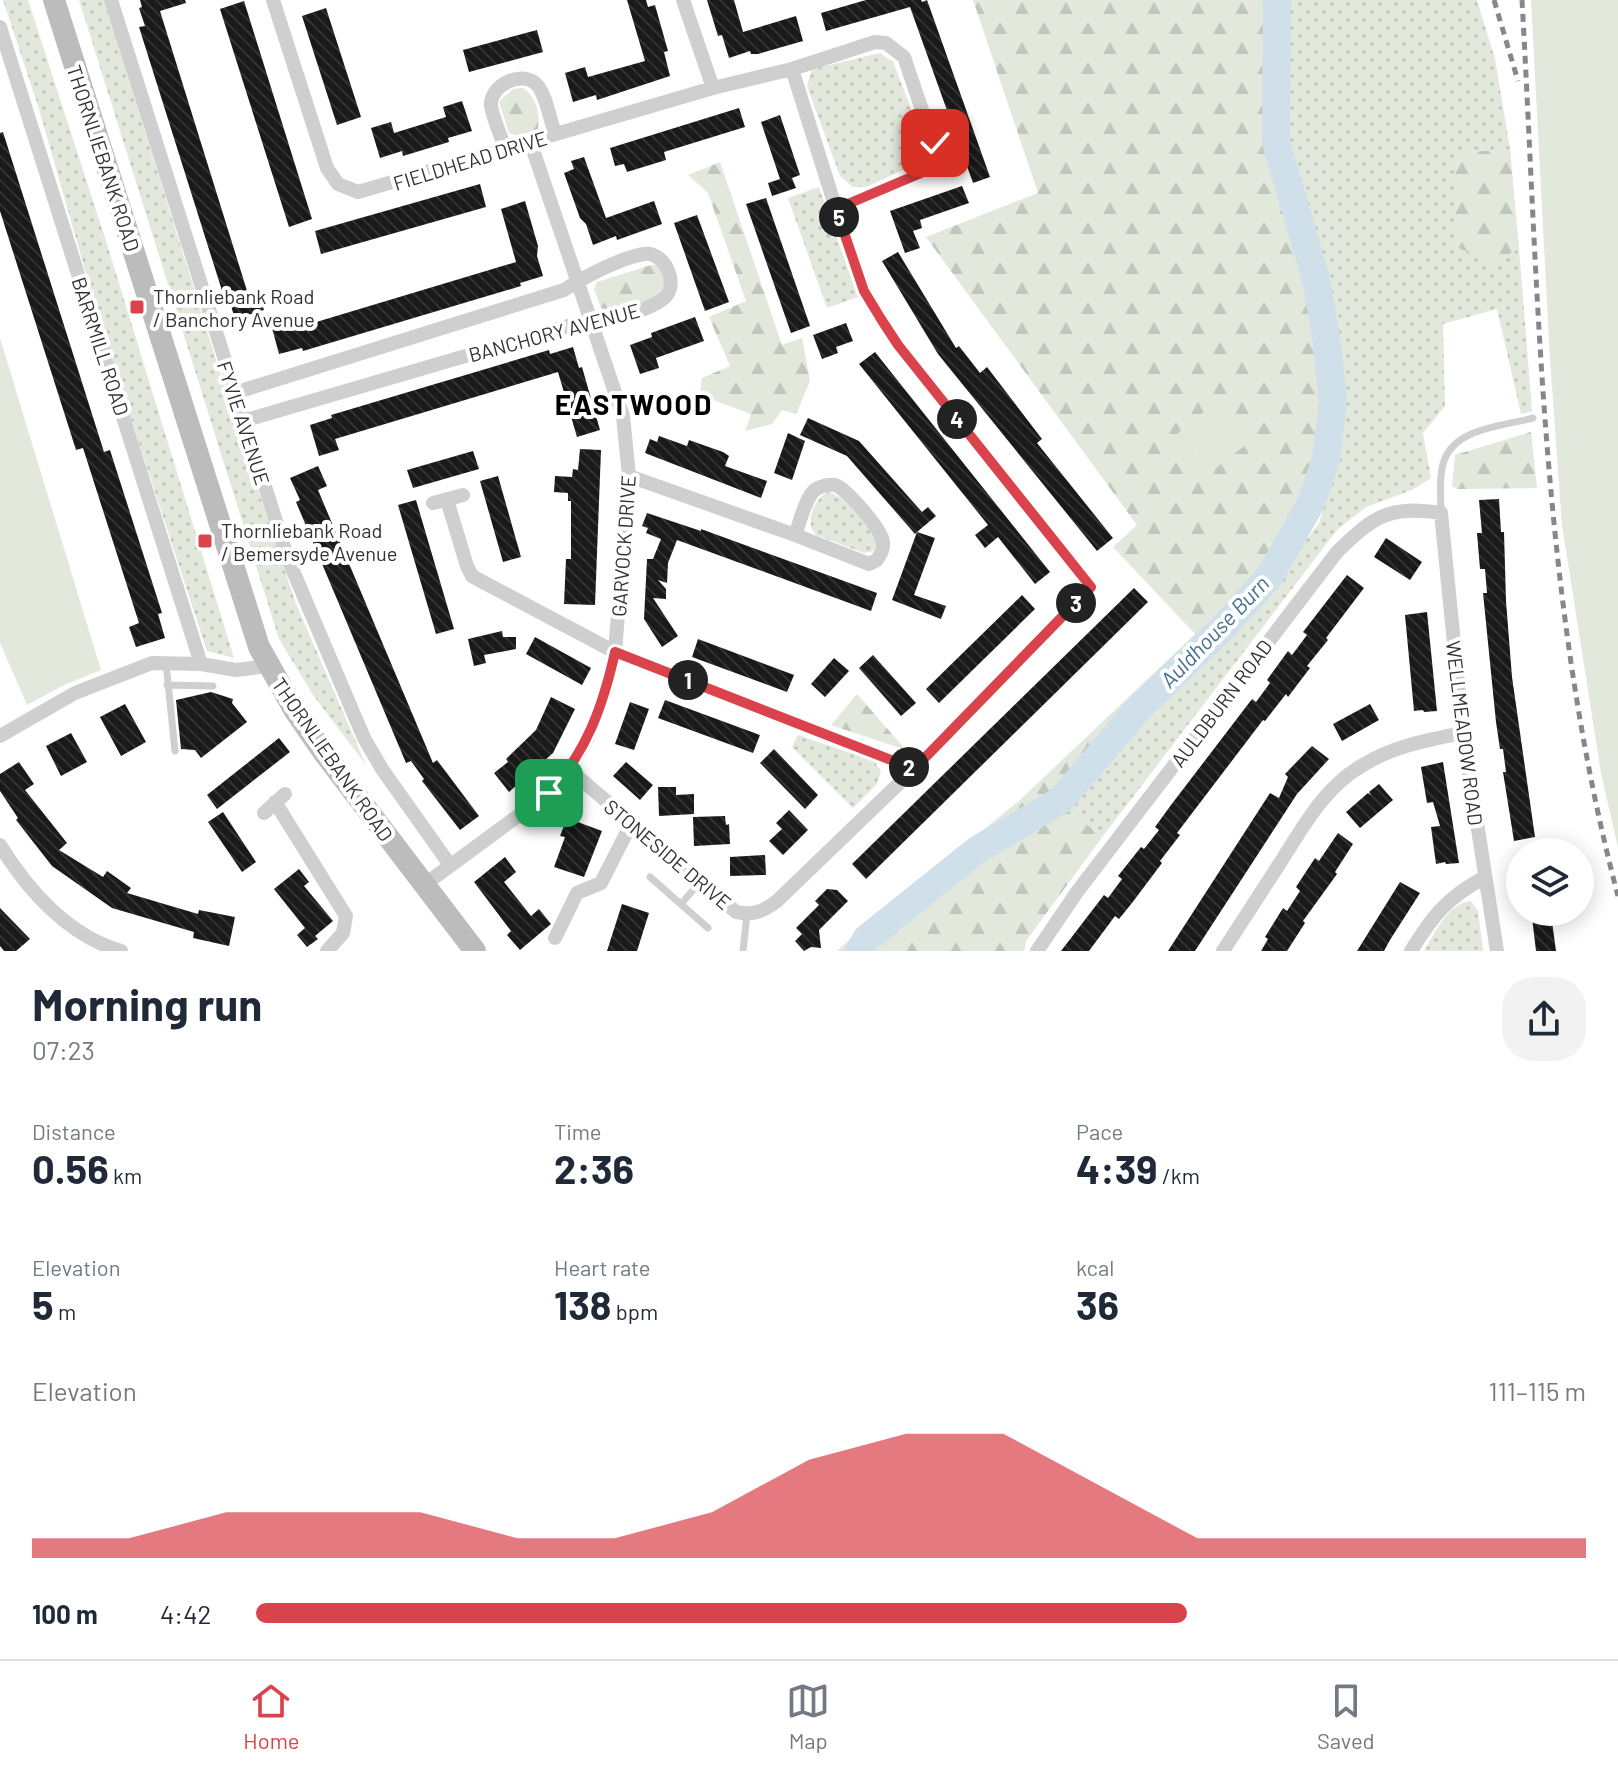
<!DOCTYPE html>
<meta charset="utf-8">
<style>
:root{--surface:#fff;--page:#f2f2f3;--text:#1f2937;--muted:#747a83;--line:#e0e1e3;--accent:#da434b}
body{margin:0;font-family:Barlow,sans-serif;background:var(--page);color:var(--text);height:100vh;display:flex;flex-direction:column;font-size:30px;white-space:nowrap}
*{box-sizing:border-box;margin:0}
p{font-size:26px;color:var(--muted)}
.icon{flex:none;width:44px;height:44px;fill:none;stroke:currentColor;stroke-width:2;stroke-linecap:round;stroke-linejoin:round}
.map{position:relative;height:951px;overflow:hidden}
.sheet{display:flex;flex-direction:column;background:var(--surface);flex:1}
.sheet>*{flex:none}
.fabs{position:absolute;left:1506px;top:838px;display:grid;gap:16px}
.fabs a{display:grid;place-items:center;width:88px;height:88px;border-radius:50%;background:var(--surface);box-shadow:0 4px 20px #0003;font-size:40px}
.pin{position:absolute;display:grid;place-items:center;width:68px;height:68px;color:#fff;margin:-34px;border-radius:16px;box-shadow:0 4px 12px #0006}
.km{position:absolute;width:40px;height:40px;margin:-20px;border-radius:50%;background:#222;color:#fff;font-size:22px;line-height:40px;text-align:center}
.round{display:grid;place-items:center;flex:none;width:84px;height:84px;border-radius:32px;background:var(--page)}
.headline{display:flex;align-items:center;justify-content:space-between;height:136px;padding:0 32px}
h1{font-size:44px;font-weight:700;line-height:60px}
.figures{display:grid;grid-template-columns:repeat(3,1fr);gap:12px;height:136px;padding:8px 32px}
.figures div{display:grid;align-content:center}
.figures b{font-size:40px;font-weight:700}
.figures small{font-size:22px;font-weight:400}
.figures p{font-size:22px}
.chart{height:224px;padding:16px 32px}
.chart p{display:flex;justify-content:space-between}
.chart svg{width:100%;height:144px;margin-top:8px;fill:var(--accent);opacity:.7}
ul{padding:0 32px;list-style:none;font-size:26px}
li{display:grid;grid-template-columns:128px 96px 1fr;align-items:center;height:60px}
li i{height:20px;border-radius:10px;background:var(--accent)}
.menu{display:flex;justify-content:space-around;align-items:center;height:112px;border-top:2px solid var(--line);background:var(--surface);font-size:22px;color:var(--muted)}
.menu a{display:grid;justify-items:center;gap:4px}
.menu .on{color:var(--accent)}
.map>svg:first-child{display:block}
.grass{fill:url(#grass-dots)}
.forest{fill:url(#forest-firs)}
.park{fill:#e2e8dc}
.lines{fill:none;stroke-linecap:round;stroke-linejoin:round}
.river{stroke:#d0e0eb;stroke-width:28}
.building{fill:url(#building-back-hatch)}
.service{stroke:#cfcfcf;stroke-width:7}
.minor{stroke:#cfcfcf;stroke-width:14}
.secondary{stroke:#bcbcbc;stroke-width:22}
.rail{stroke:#878787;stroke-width:5;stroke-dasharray:8 6;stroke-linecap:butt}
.route-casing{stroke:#fff;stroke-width:16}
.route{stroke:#da434b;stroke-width:10}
.poi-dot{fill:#da434b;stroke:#fff;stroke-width:3}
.labels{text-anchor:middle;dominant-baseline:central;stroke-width:8;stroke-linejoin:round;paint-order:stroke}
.street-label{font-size:20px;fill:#323232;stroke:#fff}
.poi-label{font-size:20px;fill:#323232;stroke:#fff;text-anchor:start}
.water-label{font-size:22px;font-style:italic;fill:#447190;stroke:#fff}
.district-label{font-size:28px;font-weight:bold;letter-spacing:2px;fill:#000;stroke:#fff}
</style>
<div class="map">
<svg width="1618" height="951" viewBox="0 0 1618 951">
<defs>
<pattern id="grass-dots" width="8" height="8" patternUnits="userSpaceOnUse" patternTransform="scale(2)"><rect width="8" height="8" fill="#e2e8dc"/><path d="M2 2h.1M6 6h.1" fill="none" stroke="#c2c7bd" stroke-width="1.8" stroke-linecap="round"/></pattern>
<pattern id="forest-firs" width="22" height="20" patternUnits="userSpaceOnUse" patternTransform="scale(2)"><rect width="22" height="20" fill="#e2e8dc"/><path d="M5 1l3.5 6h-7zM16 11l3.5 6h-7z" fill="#c2c7bd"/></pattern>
<pattern id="building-back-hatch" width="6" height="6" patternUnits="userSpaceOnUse" patternTransform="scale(2)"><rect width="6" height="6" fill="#191919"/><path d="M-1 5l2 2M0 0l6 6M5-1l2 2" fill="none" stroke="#323232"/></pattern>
</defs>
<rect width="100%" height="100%" fill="#fff"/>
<path class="grass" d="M3 0H28L106 241 234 658 207 651 104 336 39 109Z
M79 0H104L232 411 296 604 366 765 313 695 279 639Z
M1283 0H1477L1495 59 1510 149 1456 153 1494 263 1519 248 1532 411 1521 414 1497 309 1443 324 1445 406 1423 433 1431 478 1412 490 1366 507 1337 530 1103 836 1059 805 1092 774 1171 688 1261 600 1319 523 1337 466 1321 278 1286 142Z
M880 53 893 62 927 149 925 160 866 187H853L840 176 807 86 812 69Z
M819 187 858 297 827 308 788 198Z
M828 492C844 495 874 529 877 544L873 551 864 553 816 535C804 524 814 498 828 492Z
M798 735 874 761 881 771 877 784 853 808 792 747Z
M1471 901 1478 911 1483 951H1424C1435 933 1448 903 1471 901Z"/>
<path class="forest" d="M973 0H1273L1270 32 1272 146 1305 266 1322 370 1319 446 1299 509 1259 581 1043 803 971 850 877 922 873 919 1019 801 1195 634 1113 547 1137 525 926 237 1038 193Z
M523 88C537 98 540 113 538 129L518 136 509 133 499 102 513 89Z
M1510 149 1519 248 1494 263 1454 246 1456 153Z
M720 162 782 345 802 338 810 381 796 414 782 410 772 424 745 431 751 414 700 395 702 378 730 366 709 317 746 301 708 193 688 175Z
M651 265 661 266 666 283C658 301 619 316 601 308L594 289 597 282Z
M1531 432 1537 488 1457 489 1452 486 1455 455Z
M857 694 906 750 831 725Z
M1059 805 1103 836 1026 941 1024 951H837L860 930 875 941 959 873Z"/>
<path class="park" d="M1531 0H1618V848L1601 773 1562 525 1550 359Z
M0 338 101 670 64 685 27 705 0 643Z
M1220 399 1251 441 1208 474 1178 433Z"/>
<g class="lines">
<path class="river" d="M859 951 867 938 977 850 1061 800 1139 708 1221 630 1270 576 1311 503 1326 459 1333 401 1326 336 1316 279 1276 142 1277 0"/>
</g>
<path class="building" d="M140 0H185L186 3 160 11 248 294 258 290 264 310 235 319 228 296 224 297 139 27 145 26 139 8 142 7Z
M627 0H646L648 7 655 5 668 51 664 52 670 76 597 100 596 95 573 102 565 73 585 67 588 77 645 61Z
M707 0H734L743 32 796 16 803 41 758 54H751L750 51 729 58 722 35 718 36Z
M866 0H921L922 2 927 0 990 177 973 183 910 7 826 31 821 13Z
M244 1 312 219 289 227 220 9Z
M326 8 361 117 337 125 302 16Z
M537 30 543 52 469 72 463 50Z
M462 101 472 131 448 138 449 142 403 156 402 151 380 158 371 128 391 122 394 133 446 117 443 107Z
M739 108 745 127 664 152 666 160 627 172 624 164 615 166 610 148Z
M780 115 800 175 792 178 796 188 772 196 768 183 780 179 761 122Z
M3 132 104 452 110 450 162 613 158 614 165 638 136 647 129 627 139 623 83 448 76 450 0 211V133Z
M584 157 606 218 654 201 662 224 617 240 616 236 593 245 586 224 580 218 564 173 574 169 571 161Z
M480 184 486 207 321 254 315 231Z
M962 186 969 203 920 220 922 228 913 231 920 248 905 253 890 211Z
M766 198 810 326 791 333 746 204Z
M525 201 538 246 537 256 543 276 520 283 521 286 303 351 302 348 279 354 271 324 290 319 293 329 516 262 501 209Z
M697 215 729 302 705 311 674 223Z
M898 252 956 348 959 346 980 373 987 367 1042 439 1037 443 1113 538 1097 551 938 354 882 261Z
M695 317 704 341 656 358 659 368 640 374 630 345 652 337 651 333Z
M846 323 853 341 836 347 838 353 822 359 813 335Z
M573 347 579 368 582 367 600 430 577 437 558 372 335 439 339 450 319 456 310 425 332 418 331 415 549 350 550 354Z
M875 352 1050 572 1035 584 998 537 985 548 975 535 988 525 859 364Z
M808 418 859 441 922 512 928 507 936 516 917 532 935 538 914 595 946 606 941 619 892 600 917 532 915 534 847 456 800 435Z
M788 433 805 441 792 480 774 473Z
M659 436 687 446 689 440 723 452 729 456 725 466 767 481 761 498 645 453 650 439 657 442Z
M580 449 601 450 595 605 564 604 566 559H571V501H568V493L554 492 555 476 572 477 573 469 578 470Z
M473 451 479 469 413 488 407 470Z
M318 466 327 486 318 490 433 763 437 760 479 816 460 830 422 781 424 779 411 761 406 763 296 502 300 500 290 478Z
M498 476 521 557 503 562 480 481Z
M1499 499 1501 532H1504L1506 601 1512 677 1535 837 1514 841 1503 772H1506L1503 749H1500L1496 722 1483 593H1487L1485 569H1480L1477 533H1482L1479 500Z
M416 500 454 629 436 634 398 505Z
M647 513 701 531V529L877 593 871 611 677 540 668 563 667 583 658 580 666 589V599L653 598 678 636 662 647 644 619 647 559H653L661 539 646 533 648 528 642 526Z
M1386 538 1422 562 1410 580 1374 557Z
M1347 575 1364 588 1326 638 1328 640 1307 666 1310 668 1288 697 1286 694 1265 721 1263 720 1177 833 1180 835 1160 861 1162 863 1132 903 1119 919 1115 916 1089 951H1061L1104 895 1108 898 1122 879 1118 876 1141 847 1144 849 1159 830 1155 827 1171 805 1252 699 1256 702 1270 683 1267 680 1288 651 1292 655 1307 635 1303 632Z
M1134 588 1148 602 866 879 852 864Z
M1022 595 1035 609 939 703 926 689Z
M1427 612 1437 711 1424 712 1423 710 1414 711 1405 615Z
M502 631 503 637H516V649L484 655 486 663 474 666 468 639Z
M535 637 591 668 582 685 526 654Z
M698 639 794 675 787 692 692 657Z
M873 655 916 703 901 716 859 668Z
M834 658 849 671 825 697 811 684Z
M211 692 233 699 232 703 247 722 201 758 195 750 181 749 176 700Z
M551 697 575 709 553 753 509 792 494 773 508 762 506 759 536 730Z
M665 700 760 735 753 753 658 718Z
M630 702 649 709 634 750 615 744Z
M125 704 146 742 121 756 100 717Z
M1370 704 1379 720 1342 741 1333 724Z
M71 733 87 762 61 776 46 746Z
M279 738 290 752 217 809 207 795Z
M1312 746 1329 759 1297 794 1195 951H1168L1270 793 1279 798 1288 777 1285 774Z
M774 749 818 795 805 809 760 763Z
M19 762 34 784 25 790 67 843 59 850 103 877 107 871 131 888 127 893 198 914 199 910 235 917 229 946 193 938 194 932 112 908 52 866 16 820 18 818 0 791V774Z
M626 762 653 785 640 800 613 776Z
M1443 762 1459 863 1446 864 1445 862 1436 864 1431 827 1440 826 1433 802 1427 803 1421 767Z
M1379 784 1393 800 1360 828 1346 812 1368 793 1371 795 1369 792Z
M658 787H676V795L694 794V814L659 816Z
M789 810 808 830 783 855 769 841 782 829 776 823Z
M223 812 256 862 242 872 208 822Z
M725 816 726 825 729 824 730 844 694 846 693 817Z
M567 818 602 831 584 877 554 867 565 837 560 836Z
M1338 833 1353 844 1335 872 1337 874 1303 921 1305 923 1287 951H1261L1268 939 1265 937 1283 908 1287 911 1300 891 1296 887 1315 858 1319 861Z
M765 855 766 875 730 876V857Z
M505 857 516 872 504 882 531 916 539 909 551 924 520 950 507 935 511 931 474 882Z
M299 869 309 882 304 886 333 921 315 936 318 939 307 947 297 935 305 928 274 889Z
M1400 882 1420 893 1390 940 1384 951H1357Z
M827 889 837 890 848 901 819 930 821 948 811 947 804 951 795 941 802 934 796 928 819 905 815 901Z
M622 904 649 913 637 951H607Z
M0 908 30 939 16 951H4L0 946Z
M1551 914 1556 951H1536L1532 917Z"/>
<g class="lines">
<path class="service" d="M1441 513C1441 499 1439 483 1442 469 1448 428 1500 427 1533 418
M166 663 175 751
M167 685 213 686
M650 877 708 928
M681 904 700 882
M743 951 747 914"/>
<path class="minor" d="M111 0 288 559 364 738 382 769 450 865
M273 0 327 168 338 184 358 192 713 88 792 69 875 42 886 43 904 57 937 154 932 165 921 173 836 209
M683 0 713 88
M0 27 201 664
M505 149C501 135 493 119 491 106 489 85 524 68 538 86 547 98 550 120 555 134
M234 393 564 290C584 277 620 258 644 254 665 251 680 285 664 298 643 315 600 321 575 324L243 421
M629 476 795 535C800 523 805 497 816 489 821 486 829 484 835 485 846 488 883 531 883 542 884 549 880 555 877 560L869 564 795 535
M447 500 467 566 472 576 483 582 615 652 914 769
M433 503 463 495
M0 736 75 693 152 663 201 664 236 670 269 666
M570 770 736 912C753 916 764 911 777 901L914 769 1091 587 898 345 867 296 836 209 792 69
M275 802 346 916 343 933 327 951
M264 813 285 794
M0 845C28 891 69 936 121 951
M424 885 549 793 570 770 588 738 607 688 615 652 629 476 623 416 530 141
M555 938 577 893 601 883 631 824
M1037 951 1077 892 1337 552C1374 516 1389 505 1441 513L1463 733 1497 951
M1223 951C1242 922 1261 892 1280 863 1303 827 1325 786 1363 765 1394 746 1428 740 1463 733
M1411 951C1433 915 1447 898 1485 877"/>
<path class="secondary" d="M54 0 259 647 295 711 324 753 475 951"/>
<path class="rail" d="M1494 0 1518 81
M1522 0C1539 299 1541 605 1618 896"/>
</g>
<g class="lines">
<defs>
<path id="route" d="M549 793C587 751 603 706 615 652L914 769 1091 587 898 345 881 319 864 291 836 209 921 173C933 164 937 158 935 143"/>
</defs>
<use href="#route" class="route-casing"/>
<use href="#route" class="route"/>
</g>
<g class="poi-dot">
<rect x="129" y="299" width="16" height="16" rx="4"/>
<rect x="197" y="533" width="16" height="16" rx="4"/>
</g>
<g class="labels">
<g class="street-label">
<text transform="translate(104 158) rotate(72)">THORNLIEBANK ROAD</text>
<text transform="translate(470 160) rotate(-17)">FIELDHEAD DRIVE</text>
<text transform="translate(554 332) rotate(-15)">BANCHORY AVENUE</text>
<text transform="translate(101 346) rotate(72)">BARRMILL ROAD</text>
<text transform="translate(244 423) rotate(72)">FYVIE AVENUE</text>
<text transform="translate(623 546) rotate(-86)">GARVOCK DRIVE</text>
<text transform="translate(1221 703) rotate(-53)">AULDBURN ROAD</text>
<text transform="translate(1465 733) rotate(83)">WELLMEADOW ROAD</text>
<text transform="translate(333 759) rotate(55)">THORNLIEBANK ROAD</text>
<text transform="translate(668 854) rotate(40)">STONESIDE DRIVE</text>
</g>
<g class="poi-label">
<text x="153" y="296">Thornliebank Road<tspan x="153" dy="23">/ Banchory Avenue</tspan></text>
<text x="221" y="530">Thornliebank Road<tspan x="221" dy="23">/ Bemersyde Avenue</tspan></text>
</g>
<g class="water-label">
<text transform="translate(1214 631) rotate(-46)">Auldhouse Burn</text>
</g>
<g class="district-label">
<text x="634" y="404">EASTWOOD</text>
</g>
</g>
</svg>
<div class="fabs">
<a><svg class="icon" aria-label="layers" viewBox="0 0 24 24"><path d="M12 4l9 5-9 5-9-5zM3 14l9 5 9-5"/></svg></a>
</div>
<div class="pin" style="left:549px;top:793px;background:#1e9e55"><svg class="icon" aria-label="arrive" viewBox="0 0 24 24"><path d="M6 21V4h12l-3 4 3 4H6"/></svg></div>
<div class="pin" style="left:935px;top:143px;background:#d93025"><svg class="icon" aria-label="check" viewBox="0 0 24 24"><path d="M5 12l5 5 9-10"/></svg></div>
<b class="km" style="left:688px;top:680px">1</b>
<b class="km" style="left:909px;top:767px">2</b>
<b class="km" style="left:1076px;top:603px">3</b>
<b class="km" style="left:957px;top:419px">4</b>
<b class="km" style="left:839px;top:217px">5</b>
</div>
<section class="sheet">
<div class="headline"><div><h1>Morning run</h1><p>07:23</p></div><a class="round"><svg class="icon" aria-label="share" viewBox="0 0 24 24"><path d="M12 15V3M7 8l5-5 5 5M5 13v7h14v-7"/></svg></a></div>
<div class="figures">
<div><p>Distance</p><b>0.56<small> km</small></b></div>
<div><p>Time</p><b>2:36</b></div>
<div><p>Pace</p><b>4:39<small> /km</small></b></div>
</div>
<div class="figures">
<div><p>Elevation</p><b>5<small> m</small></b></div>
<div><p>Heart rate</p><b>138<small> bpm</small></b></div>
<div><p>kcal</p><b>36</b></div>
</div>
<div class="chart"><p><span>Elevation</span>111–115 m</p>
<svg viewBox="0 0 160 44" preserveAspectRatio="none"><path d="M0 44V38L10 38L20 30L30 30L40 30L50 38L60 38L70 30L80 14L90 6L100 6L110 22L120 38L130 38L140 38L150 38L160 38V44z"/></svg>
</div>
<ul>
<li><b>100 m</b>4:42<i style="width:70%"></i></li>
</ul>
</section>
<nav class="menu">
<a class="on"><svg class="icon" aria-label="home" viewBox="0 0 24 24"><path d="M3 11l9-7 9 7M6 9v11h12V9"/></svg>Home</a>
<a><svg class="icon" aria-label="map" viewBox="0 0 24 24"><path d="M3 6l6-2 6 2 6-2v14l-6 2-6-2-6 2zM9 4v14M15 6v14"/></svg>Map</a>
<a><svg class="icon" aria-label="saved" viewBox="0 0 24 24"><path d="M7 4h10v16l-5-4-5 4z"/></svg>Saved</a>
</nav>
